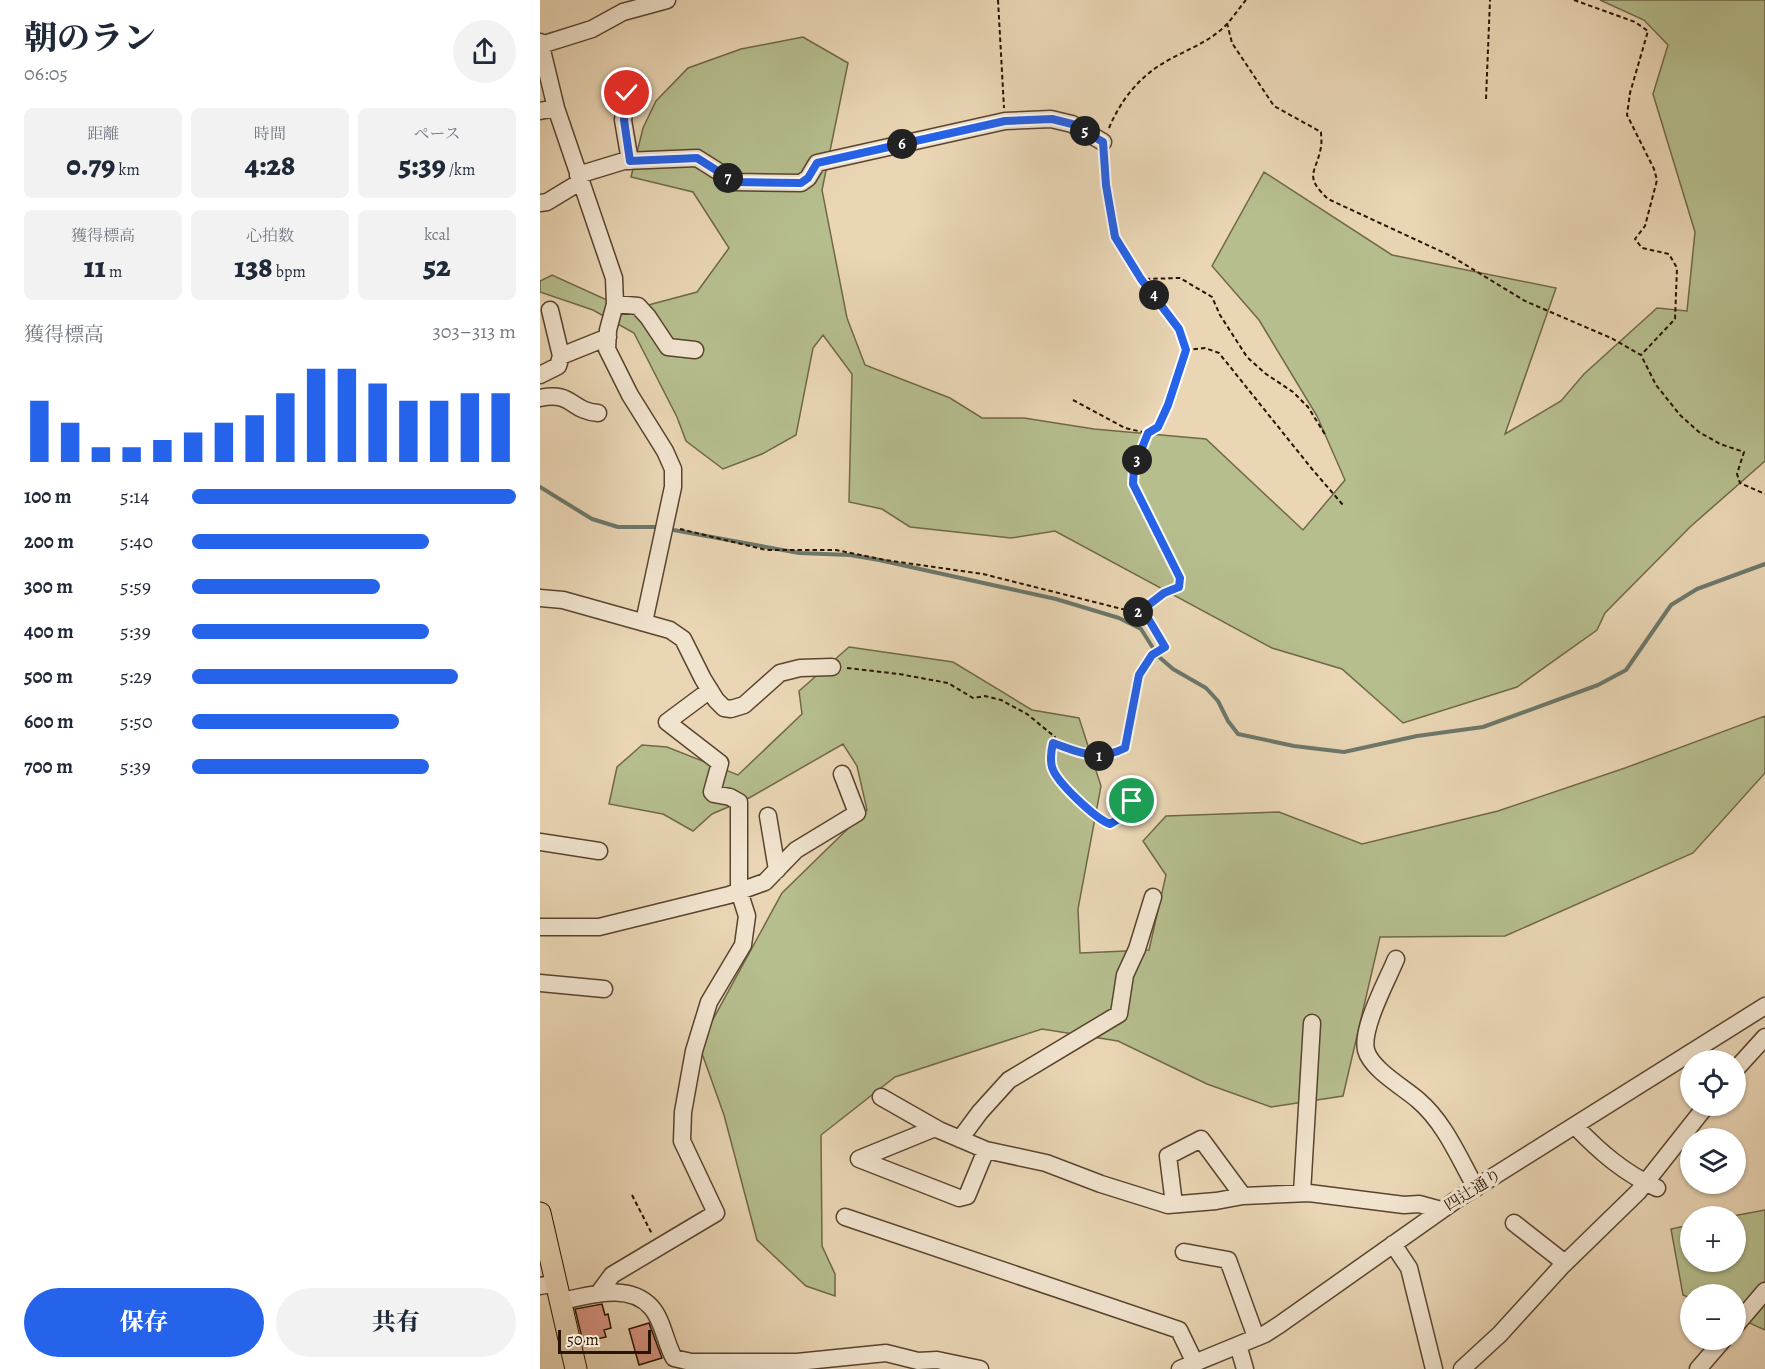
<!DOCTYPE html>
<html lang="ja">
<meta charset="utf-8">
<style>
:root{--surface:#fff;--page:#f2f2f3;--text:#1f2937;--muted:#747a83;--accent:#2563eb}
body{margin:0;font-family:Alegreya,"Noto Serif JP",serif;background:var(--page);color:var(--text);height:100vh;display:flex;flex-direction:column;font-size:22px;white-space:nowrap}
*{box-sizing:border-box;margin:0}
p{font-size:20px;color:var(--muted)}
.icon{flex:none;width:33px;height:33px;fill:none;stroke:currentColor;stroke-width:2;stroke-linecap:round;stroke-linejoin:round}
.map{position:relative;flex:1;overflow:hidden}
.side{display:flex;flex-direction:column;background:var(--surface);width:540px}
.side>*{flex:none}
.fabs{position:absolute;left:1140px;top:1050px;display:grid;gap:12px}
.fabs a{display:grid;place-items:center;width:66px;height:66px;border-radius:50%;background:var(--surface);box-shadow:0 2px 4px #0004;font-size:30px}
.scale{position:absolute;left:18px;bottom:15px;width:93px;box-sizing:border-box;padding-left:6px;border:3px solid #291301;border-top:0;font-size:16px;line-height:21px;white-space:nowrap;color:#291301;-webkit-text-stroke:4px #f1e4cf;paint-order:stroke}
.pin{position:absolute;display:grid;place-items:center;width:51px;height:51px;color:#fff;margin:-26px;border:3px solid #fff;border-radius:50%;box-shadow:0 2px 6px #0007}
.km{position:absolute;width:30px;height:30px;margin:-15px;border-radius:50%;background:#222;color:#fff;font-size:16px;line-height:30px;text-align:center}
.round{display:grid;place-items:center;flex:none;width:63px;height:63px;border-radius:32px;background:var(--page)}
.head{display:flex;align-items:center;justify-content:space-between;height:102px;padding:0 24px}
h1{font-size:33px;font-weight:800;line-height:45px}
.stats{display:grid;grid-template-columns:repeat(3,1fr);gap:9px;height:102px;padding:6px 24px}
.stats div{display:grid;align-content:center;border-radius:9px;background:var(--page);text-align:center}
.stats b{font-size:30px;font-weight:800}
.stats small{font-size:16px;font-weight:400}
.stats p{font-size:16px}
.chart{height:168px;padding:12px 24px}
.chart p{display:flex;justify-content:space-between}
.chart svg{width:100%;height:108px;margin-top:6px;stroke:var(--accent);stroke-width:6}
.action{display:flex;gap:12px;margin-top:auto;padding:12px 24px}
.action a{flex:1;height:69px;border-radius:36px;background:var(--accent);color:#fff;font-size:24px;font-weight:800;line-height:69px;text-align:center}
.action a+a{background:var(--page);color:var(--text)}
ul{padding:0 24px;list-style:none;font-size:20px}
li{display:grid;grid-template-columns:96px 72px 1fr;align-items:center;height:45px}
li i{height:15px;border-radius:8px;background:var(--accent)}
main{display:flex;flex:1;min-height:0}
.map>svg:first-child{display:block}
.green{fill:#b6be8e;stroke:#706848;stroke-width:1.5}
.lines{fill:none;stroke-linecap:round;stroke-linejoin:round}
.stream{stroke:#6c776a;stroke-width:4}
.building{fill:#d99584;stroke:#291301;stroke-width:1.5}
.minor-casing{stroke:#59442e;stroke-width:19}
.major-casing{stroke:#291301;stroke-width:23}
.path{stroke:#291301;stroke-width:2;stroke-dasharray:4.5 3;stroke-linecap:butt}
.minor{stroke:#f1e4cf;stroke-width:16}
.major{stroke:#ead6b5;stroke-width:21}
.route-casing{stroke:#fff;stroke-width:12}
.route{stroke:#2563eb;stroke-width:8}
.labels{text-anchor:middle;dominant-baseline:central;stroke-width:6;stroke-linejoin:round;paint-order:stroke}
.street-label{font-size:16px;fill:#291301;stroke:#f1e4cf}
</style>
<main>
<section class="side">
<div class="head"><div><h1>朝のラン</h1><p>06:05</p></div><a class="round"><svg class="icon" aria-label="share" viewBox="0 0 24 24"><path d="M12 15V3M7 8l5-5 5 5M5 13v7h14v-7"/></svg></a></div>
<div class="stats">
<div><p>距離</p><b>0.79<small> km</small></b></div>
<div><p>時間</p><b>4:28</b></div>
<div><p>ペース</p><b>5:39<small> /km</small></b></div>
</div>
<div class="stats">
<div><p>獲得標高</p><b>11<small> m</small></b></div>
<div><p>心拍数</p><b>138<small> bpm</small></b></div>
<div><p>kcal</p><b>52</b></div>
</div>
<div class="chart"><p><span>獲得標高</span>303–313 m</p>
<svg viewBox="0 0 160 44" preserveAspectRatio="none"><path d="M5 44V19M15 44V28M25 44V38M35 44V38M45 44V35M55 44V32M65 44V28M75 44V25M85 44V16M95 44V6M105 44V6M115 44V12M125 44V19M135 44V19M145 44V16M155 44V16"/></svg>
</div>
<ul>
<li><b>100 m</b>5:14<i style="width:100%"></i></li>
<li><b>200 m</b>5:40<i style="width:73%"></i></li>
<li><b>300 m</b>5:59<i style="width:58%"></i></li>
<li><b>400 m</b>5:39<i style="width:73%"></i></li>
<li><b>500 m</b>5:29<i style="width:82%"></i></li>
<li><b>600 m</b>5:50<i style="width:64%"></i></li>
<li><b>700 m</b>5:39<i style="width:73%"></i></li>
</ul>
<div class="action"><a>保存</a><a>共有</a></div>
</section>
<div class="map">
<svg width="1225" height="1369" viewBox="0 0 1225 1369">
<rect width="100%" height="100%" fill="#ead6b5"/>
<filter id="stains"><feTurbulence type="fractalNoise" baseFrequency=".00333" numOctaves="4"/><feColorMatrix values="0 0 0 0 .2 0 0 0 0 .09 0 0 0 0 .02 0 0 0 .5 -.17"/></filter>
<radialGradient id="worn" r=".72"><stop offset=".6" stop-color="#630" stop-opacity="0"/><stop offset="1" stop-color="#630" stop-opacity=".3"/></radialGradient>
<path class="green" d="M1060 0H1225V461L1150 527 1065 613 1057 630 977 687 863 723 802 669 732 648 515 531 471 538 370 527 342 509 309 502 312 374 283 335 273 348 256 435 222 454 183 469 146 441 137 417 94 333 53 310 0 292V281L12 275 80 306 101 307 157 292 189 248 153 192 91 177 103 128 116 101 148 68 201 49 263 37 308 63 282 190 307 318 325 365 410 398 442 418H484L554 429 666 439 763 530 805 480 777 416 719 320 672 266 724 172 852 255 1016 288 965 434 1021 401 1044 374 1117 308 1147 311 1155 232 1113 94 1128 45 1104 20Z
M309 647 413 662 492 710 539 718 561 786 538 909 540 953 609 950 626 875 603 841 626 816 739 812 822 844 958 811 1085 768 1225 716V773L1153 853 965 936 840 937 803 1096 731 1107 667 1084 578 1041 502 1029 355 1077 281 1135 282 1246 295 1274V1296L266 1286 217 1240 184 1115 159 1045 242 893 327 810 317 766 303 744 209 798 172 814 153 831 123 814 69 804 77 767 102 745 127 747 198 775 262 714 259 691Z
M1225 1210V1330L1196 1317V1294H1150V1298L1143 1295 1131 1229 1150 1225V1262H1196V1216H1193Z"/>
<g class="lines">
<path class="stream" d="M0 487 52 519 78 527H121
M128 529 259 553 310 555 339 560 516 599 579 618 601 629 618 656 633 669 666 688 678 701 688 721 698 734 754 746 804 752 877 736 943 727 1058 685 1086 670 1131 605 1157 589 1225 564"/>
</g>
<path class="building" d="M62 1304 65 1315 68 1314 71 1328 64 1330 66 1337 43 1342 35 1309Z
M109 1323 122 1358 99 1365 89 1329Z"/>
<g class="lines">
<defs>
<path id="minor" d="M0 42 16 108 74 278 75 304 68 330 67 349 90 395 125 451 133 469V487L104 622
M1 45 52 29 83 12 127 0
M87 93 83 120 90 161
M0 111 16 108
M38 175 84 161 157 158 195 182 261 183 268 178 277 163 465 121 511 119 532 124 563 142
M0 203 7 202 40 182
M75 304 98 306 108 317 128 347 155 350
M21 356 68 337
M0 375 18 366 21 356 10 310
M0 398C33 391 30 411 58 413
M0 598 23 600 130 630 143 639 163 679 176 700 184 708 191 709 204 705 240 673 260 668 292 667
M228 816 237 870
M0 842 59 851
M0 927H59L189 895 225 882 256 850 317 813 302 774
M856 959C847 981 821 1028 826 1050 831 1069 863 1087 878 1100 905 1123 919 1158 936 1188
M0 983 64 989
M1196 1069 1225 1037
M341 1097 399 1130 446 1150 506 1163 561 1184 628 1205 676 1201 703 1196 769 1193 864 1205 879 1204 901 1210
M1035 1126C1060 1152 1084 1173 1117 1188
M395 1128 319 1159 419 1198 427 1196 446 1150
M420 1139 440 1112 469 1080 579 1014 585 975 597 949 613 897
M762 1193 772 1023
M634 1204 628 1156 661 1139 703 1196
M305 1217 639 1330 655 1363
M974 1223 1025 1263
M853 1244 869 1268 894 1369
M644 1252 688 1260 716 1337
M0 1286 17 1283
M58 1294 72 1275 176 1213 142 1141 143 1112 154 1051 169 1002 203 945 207 916 199 891V802L190 797 174 794 172 792 180 763 127 722 170 690
M21 1301C49 1296 88 1282 111 1307 123 1320 125 1342 134 1358L151 1362H257L346 1353 378 1361 397 1360 440 1369
M1196 1325 1225 1291
M698 1345 705 1369
M640 1369 725 1334 739 1325 916 1200 1225 1006
M922 1369 960 1334 1021 1267 1098 1192 1166 1106
M1158 1369 1183 1340"/>
<path id="major" d="M0 1213 36 1369"/>
</defs>
<use href="#minor" class="minor-casing"/>
<use href="#major" class="major-casing"/>
<path class="path" d="M458 0 464 108
M1034 0 1095 22 1108 31 1090 93 1087 115 1114 169 1117 180 1105 226 1095 239 1102 248 1129 254 1137 268 1135 319 1101 355
M687 23 692 43 734 106 781 132C781 137 782 143 781 147 776 174 763 175 788 199L911 256 985 301 1071 338 1101 355 1116 385 1140 415 1159 432 1180 444 1204 452 1197 474 1200 483 1225 494
M946 99 950 0
M569 128C579 104 595 82 617 67 639 52 666 45 685 26 693 18 699 8 706 0
M564 157 566 185 575 237 601 279 640 278 672 297 680 315 707 357 726 374 753 392 768 407 786 436
M646 350 665 348 679 353 772 469 803 505
M533 400 585 428 607 433 618 427 628 405 646 350 639 329 601 279
M140 529 226 550H296L345 560 443 574 598 613 609 620 625 647 612 655 599 675 585 748C557 762 541 753 513 743
M599 612 624 593 639 587 641 578 593 484 594 468 607 433
M307 668 359 674 408 683 433 698 445 696 461 700 487 714 515 737C512 746 510 756 512 765 515 782 554 819 570 824 591 813 584 795 615 796
M92 1195 112 1234"/>
<use href="#minor" class="minor"/>
<use href="#major" class="major"/>
</g>
<g class="lines">
<defs>
<path id="route" d="M87 93 84 120 90 161 157 158 195 182 261 183 268 178 277 163 465 121 512 119 532 124 563 142 566 185 575 237 601 279 639 329 646 350 628 405 618 427 608 433 594 468 593 484 640 578 639 587 624 593 598 613 609 620 625 647 612 655 599 675 585 748C557 762 541 753 513 743 511 751 510 759 512 767 516 782 556 819 570 824L577 820 592 801"/>
</defs>
<use href="#route" class="route-casing"/>
<use href="#route" class="route"/>
</g>
<g class="labels">
<g class="street-label">
<text transform="translate(933 1190) rotate(-32)">四辻通り</text>
</g>
</g>
<rect width="100%" height="100%" filter="url(#stains)"/>
<rect width="100%" height="100%" fill="url(#worn)"/>
</svg>
<div class="fabs">
<a><svg class="icon" aria-label="locate" viewBox="0 0 24 24"><circle cx="12" cy="12" r="6"/><path d="M12 2v4M12 18v4M2 12h4M18 12h4"/></svg></a>
<a><svg class="icon" aria-label="layers" viewBox="0 0 24 24"><path d="M12 4l9 5-9 5-9-5zM3 14l9 5 9-5"/></svg></a>
<a>+</a>
<a>−</a>
</div>
<div class="scale">50 m</div>
<div class="pin" style="left:592px;top:801px;background:#1e9e55"><svg class="icon" aria-label="arrive" viewBox="0 0 24 24"><path d="M6 21V4h12l-3 4 3 4H6"/></svg></div>
<div class="pin" style="left:87px;top:93px;background:#d93025"><svg class="icon" aria-label="check" viewBox="0 0 24 24"><path d="M5 12l5 5 9-10"/></svg></div>
<b class="km" style="left:559px;top:756px">1</b>
<b class="km" style="left:598px;top:612px">2</b>
<b class="km" style="left:597px;top:460px">3</b>
<b class="km" style="left:614px;top:295px">4</b>
<b class="km" style="left:545px;top:131px">5</b>
<b class="km" style="left:362px;top:144px">6</b>
<b class="km" style="left:188px;top:178px">7</b>
</div>
</main>
